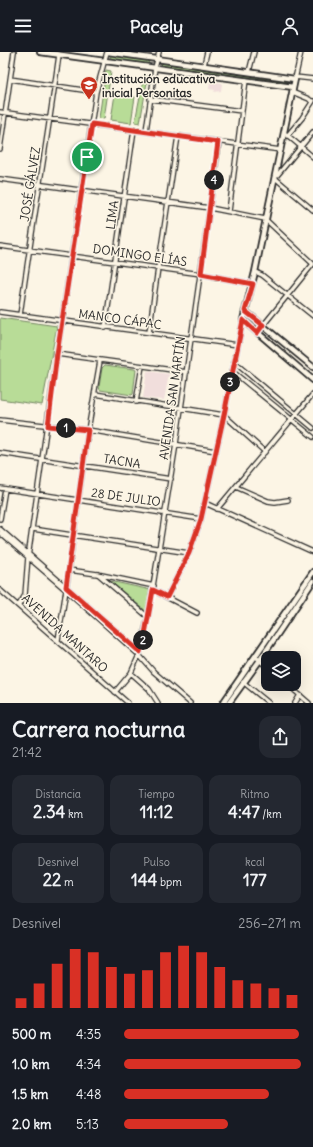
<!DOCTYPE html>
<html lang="es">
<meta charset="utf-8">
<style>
:root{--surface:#171b24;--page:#242831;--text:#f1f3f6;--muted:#9ea1a6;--accent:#d93025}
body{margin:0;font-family:Delius,sans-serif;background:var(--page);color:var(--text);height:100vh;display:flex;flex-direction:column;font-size:15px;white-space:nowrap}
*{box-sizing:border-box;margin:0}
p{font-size:13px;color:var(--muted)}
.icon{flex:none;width:22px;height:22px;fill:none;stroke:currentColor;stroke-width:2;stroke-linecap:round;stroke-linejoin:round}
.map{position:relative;height:651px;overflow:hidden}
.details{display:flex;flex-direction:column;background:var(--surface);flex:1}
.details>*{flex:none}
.buttons{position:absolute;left:261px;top:599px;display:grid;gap:8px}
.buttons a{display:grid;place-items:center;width:40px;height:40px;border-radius:8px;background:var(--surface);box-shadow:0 4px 16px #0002;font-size:20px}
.pin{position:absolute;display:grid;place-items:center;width:34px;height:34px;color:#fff;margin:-17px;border:2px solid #fff;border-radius:50%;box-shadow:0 1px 4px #0007}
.km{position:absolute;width:20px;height:20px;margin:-10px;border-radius:50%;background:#222;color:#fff;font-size:11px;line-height:20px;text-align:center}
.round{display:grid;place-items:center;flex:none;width:42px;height:42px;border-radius:12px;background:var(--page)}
.head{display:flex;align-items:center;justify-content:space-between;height:68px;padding:0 12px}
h1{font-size:22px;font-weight:800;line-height:30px}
.figures{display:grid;grid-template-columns:repeat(3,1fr);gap:6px;height:68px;padding:4px 12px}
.figures div{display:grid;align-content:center;border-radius:10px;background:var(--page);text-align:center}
.figures b{font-size:17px;font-weight:800}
.figures small{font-size:11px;font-weight:400}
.figures p{font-size:11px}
.chart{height:112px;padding:8px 12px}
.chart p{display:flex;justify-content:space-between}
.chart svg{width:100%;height:72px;margin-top:4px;stroke:var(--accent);stroke-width:6}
ul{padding:0 12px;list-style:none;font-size:13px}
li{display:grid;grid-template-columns:64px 48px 1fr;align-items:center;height:30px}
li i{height:10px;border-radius:5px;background:var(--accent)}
header{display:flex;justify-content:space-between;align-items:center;height:52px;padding:0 12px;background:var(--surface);font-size:18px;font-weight:800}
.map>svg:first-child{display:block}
.built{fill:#f1dedc}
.green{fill:#b8dc97;stroke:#728461}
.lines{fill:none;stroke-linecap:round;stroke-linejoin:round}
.minor-casing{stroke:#2b2b2b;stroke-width:6}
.tertiary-casing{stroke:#2b2b2b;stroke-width:8}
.minor{stroke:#fcf5e5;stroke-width:3.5}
.tertiary{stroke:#fcf5e5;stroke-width:4.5}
.route-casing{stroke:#fff;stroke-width:8}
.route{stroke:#d93025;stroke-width:5}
.labels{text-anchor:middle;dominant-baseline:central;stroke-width:3;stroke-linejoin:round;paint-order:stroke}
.poi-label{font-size:12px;font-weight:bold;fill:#2b2b2b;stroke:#fcf5e5;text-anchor:start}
.street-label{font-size:12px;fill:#2b2b2b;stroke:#fcf5e5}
</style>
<header><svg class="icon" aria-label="menu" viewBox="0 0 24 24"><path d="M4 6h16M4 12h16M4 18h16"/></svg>Pacely<svg class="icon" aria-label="person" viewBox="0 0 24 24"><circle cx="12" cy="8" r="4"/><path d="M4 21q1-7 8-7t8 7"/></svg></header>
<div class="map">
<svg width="313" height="651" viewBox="0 0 313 651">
<rect width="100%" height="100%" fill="#fcf5e5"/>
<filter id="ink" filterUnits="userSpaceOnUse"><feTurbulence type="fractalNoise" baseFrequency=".025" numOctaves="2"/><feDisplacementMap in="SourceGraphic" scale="8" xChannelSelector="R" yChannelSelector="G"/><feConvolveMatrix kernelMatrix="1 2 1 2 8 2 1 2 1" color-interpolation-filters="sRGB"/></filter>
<g filter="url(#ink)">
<path class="built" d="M210 28H216V30L222 31 221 39 214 40 215 38 209 37Z
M147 319 169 322 164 348 143 346Z"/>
<path class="green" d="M112 2 147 8 149 11 147 12 112 8 110 5Z
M163 10 289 27 288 31 162 14 160 12Z
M106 18 111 19 104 67 99 66Z
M144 23 148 24 140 71 135 70Z
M115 42 135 45 131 71 111 68Z
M0 266 57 274 42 353 0 347Z
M105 313 134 317 136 318 133 342 132 343 100 338 99 335 102 316Z
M110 529 151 538 147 560Z"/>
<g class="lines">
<defs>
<path id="minor" d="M204 13 207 0
M249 20 254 0
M295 25 313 27
M10 27 96 40
M295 27 301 0
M292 40 309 47 312 50
M150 47 242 59
M0 60 281 98
M146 79 155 16 159 0
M313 80 275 126 313 158
M286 82 313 105
M287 84 302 66 313 49
M0 97 14 0
M0 127 210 156 265 167 313 212
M229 159 246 28
M0 194 201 222 253 232
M255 220 262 223 313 264
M0 260 238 293
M20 263C32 176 47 90 59 3
M105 276 134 78
M149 281 158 216 178 84
M257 281 313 212
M57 302 187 320
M234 310 313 376
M232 319 313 385
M95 342 224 363 265 400
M136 350 142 314
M0 368 88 378 216 399
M0 401 171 427
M236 435 268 449 275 450 288 448
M0 436 201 467
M205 451 313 500
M217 457 313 342
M0 467 5 437
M0 477 140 600
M33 477 189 501
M0 481 66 538 139 603 154 620 190 651
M69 518 97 522 154 534
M98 522 148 565
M0 538 128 651
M153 538 197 561
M167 545 189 501 201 467 224 363 243 268
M19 553 25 543 28 505 57 302 96 40 107 0
M58 588 66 538 88 378 100 309
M256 605 268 616
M131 621 149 637 158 651
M243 630 269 651
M287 632 309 651
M115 640 131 621 139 603 148 565 176 392 219 90
M295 651 300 643"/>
<path id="tertiary" d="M40 0 293 35
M108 0 295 27 255 220 243 268 313 328
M245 259 313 315
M223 651 313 520
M229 651 260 608 313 529"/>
</defs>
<use href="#minor" class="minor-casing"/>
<use href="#tertiary" class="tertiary-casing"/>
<use href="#minor" class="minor"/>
<use href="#tertiary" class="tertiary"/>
</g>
</g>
<g class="lines" filter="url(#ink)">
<defs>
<path id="route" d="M92 72 218 90 201 222 253 232 245 259 263 273 257 281 243 268 224 363 201 467 189 501 167 545 153 538 145 582 140 600 66 535 88 378 48 374 57 302Z"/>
</defs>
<use href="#route" class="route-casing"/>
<use href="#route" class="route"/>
</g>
<defs>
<symbol id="school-pin" viewBox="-11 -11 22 30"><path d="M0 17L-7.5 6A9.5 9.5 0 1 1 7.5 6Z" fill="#c8321e" stroke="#fcf5e5"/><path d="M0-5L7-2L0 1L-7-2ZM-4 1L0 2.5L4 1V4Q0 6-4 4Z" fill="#fff"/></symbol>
</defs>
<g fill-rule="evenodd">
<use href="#school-pin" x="79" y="23" width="20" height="27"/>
</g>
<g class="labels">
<g class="poi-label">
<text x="102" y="26">Institución educativa<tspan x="102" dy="14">inicial Personitas</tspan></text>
</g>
<g class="street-label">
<text transform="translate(30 132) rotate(-81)">JOSÉ GÁLVEZ</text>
<text transform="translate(112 163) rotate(-82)">LIMA</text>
<text transform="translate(140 203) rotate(8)">DOMINGO ELÍAS</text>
<text transform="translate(120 267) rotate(8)">MANCO CÁPAC</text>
<text transform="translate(172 346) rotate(-82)">AVENIDA SAN MARTÍN</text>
<text transform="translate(122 409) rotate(9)">TACNA</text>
<text transform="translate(126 445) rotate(8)">28 DE JULIO</text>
<text transform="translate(65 581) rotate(42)">AVENIDA MANTARO</text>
</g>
</g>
</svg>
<div class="buttons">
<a><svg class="icon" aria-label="layers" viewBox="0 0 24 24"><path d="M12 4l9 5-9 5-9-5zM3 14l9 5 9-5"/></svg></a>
</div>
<div class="pin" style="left:87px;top:105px;background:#1e9e55"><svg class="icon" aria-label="arrive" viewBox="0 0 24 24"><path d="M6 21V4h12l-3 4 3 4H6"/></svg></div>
<b class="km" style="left:66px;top:376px">1</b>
<b class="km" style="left:143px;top:588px">2</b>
<b class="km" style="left:230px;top:330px">3</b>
<b class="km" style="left:214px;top:128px">4</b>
</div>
<section class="details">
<div class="head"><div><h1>Carrera nocturna</h1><p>21:42</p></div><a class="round"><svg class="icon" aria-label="share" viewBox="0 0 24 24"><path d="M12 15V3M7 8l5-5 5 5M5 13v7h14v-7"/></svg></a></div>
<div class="figures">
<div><p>Distancia</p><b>2.34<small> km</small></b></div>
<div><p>Tiempo</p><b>11:12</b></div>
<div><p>Ritmo</p><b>4:47<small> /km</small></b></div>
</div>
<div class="figures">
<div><p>Desnivel</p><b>22<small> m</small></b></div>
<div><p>Pulso</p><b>144<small> bpm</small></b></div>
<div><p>kcal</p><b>177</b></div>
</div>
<div class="chart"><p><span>Desnivel</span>256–271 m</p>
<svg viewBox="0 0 160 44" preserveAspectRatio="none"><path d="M5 44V38M15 44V29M25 44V17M35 44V8M45 44V10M55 44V19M65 44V23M75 44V21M85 44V10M95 44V6M105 44V10M115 44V19M125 44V27M135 44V29M145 44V32M155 44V36"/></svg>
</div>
<ul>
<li><b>500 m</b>4:35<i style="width:99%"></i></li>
<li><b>1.0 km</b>4:34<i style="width:100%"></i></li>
<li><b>1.5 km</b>4:48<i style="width:82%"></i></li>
<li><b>2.0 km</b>5:13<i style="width:59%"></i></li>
</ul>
</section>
